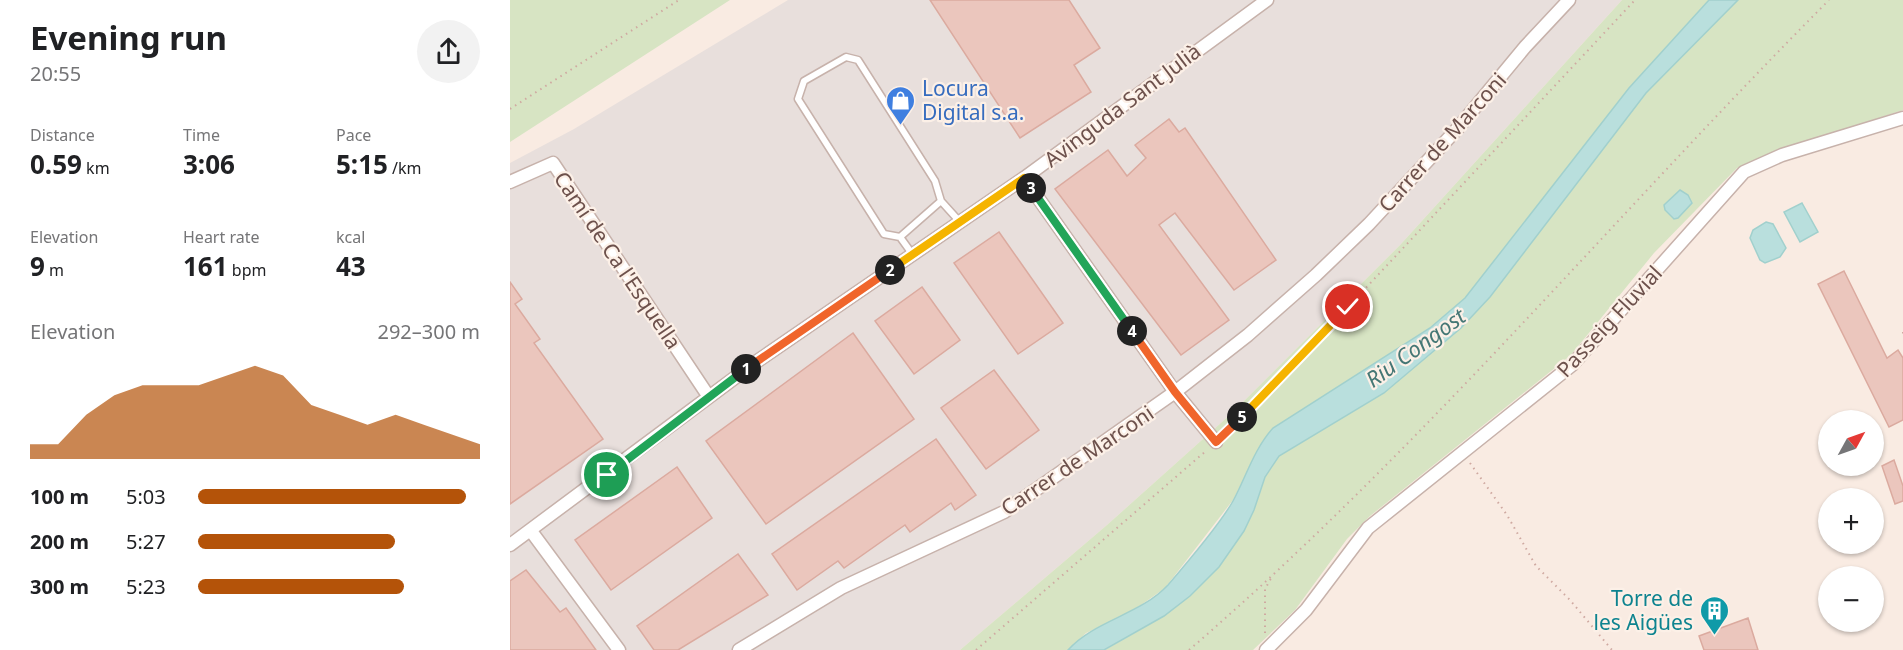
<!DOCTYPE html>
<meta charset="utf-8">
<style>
:root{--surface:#fff;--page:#f2f2f2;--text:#202124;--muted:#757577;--accent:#b45309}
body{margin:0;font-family:"Noto Sans",sans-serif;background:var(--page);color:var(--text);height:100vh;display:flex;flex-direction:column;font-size:22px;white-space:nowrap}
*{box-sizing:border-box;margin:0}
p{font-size:20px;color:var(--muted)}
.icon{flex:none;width:33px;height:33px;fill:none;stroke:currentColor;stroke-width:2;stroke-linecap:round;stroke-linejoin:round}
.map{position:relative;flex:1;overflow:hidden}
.sheet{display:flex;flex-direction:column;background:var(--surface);width:510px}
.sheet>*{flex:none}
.needle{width:39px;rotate:50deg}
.controls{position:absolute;left:1308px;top:410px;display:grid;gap:12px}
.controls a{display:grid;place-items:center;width:66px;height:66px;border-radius:50%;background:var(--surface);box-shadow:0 2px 4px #0004;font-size:30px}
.pin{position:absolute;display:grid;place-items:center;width:51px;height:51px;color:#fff;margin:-26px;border:3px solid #fff;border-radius:50%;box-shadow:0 2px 6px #0007}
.km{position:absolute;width:30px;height:30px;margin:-15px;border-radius:50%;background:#222;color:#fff;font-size:16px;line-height:30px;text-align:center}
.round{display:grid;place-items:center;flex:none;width:63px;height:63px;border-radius:32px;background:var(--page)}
.head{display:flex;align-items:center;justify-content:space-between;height:102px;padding:0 30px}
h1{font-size:33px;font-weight:700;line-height:45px}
.metrics{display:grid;grid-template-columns:repeat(3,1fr);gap:9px;height:102px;padding:6px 30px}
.metrics div{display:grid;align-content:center}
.metrics b{font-size:26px;font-weight:700}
.metrics small{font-size:16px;font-weight:400}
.metrics p{font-size:16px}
.chart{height:168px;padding:12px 30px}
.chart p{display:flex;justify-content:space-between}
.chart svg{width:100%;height:108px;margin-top:6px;fill:var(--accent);opacity:.7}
ul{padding:0 30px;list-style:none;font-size:20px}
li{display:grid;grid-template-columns:96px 72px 1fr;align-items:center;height:45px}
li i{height:15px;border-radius:8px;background:var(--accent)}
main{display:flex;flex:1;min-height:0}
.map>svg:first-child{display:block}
.industrial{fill:#e8dfdc}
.green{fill:#d7e4c3}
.water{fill:#b9dfdd;stroke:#a1d0cd;stroke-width:1.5}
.building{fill:#ebc6bd;stroke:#dbaa9f;stroke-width:1.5}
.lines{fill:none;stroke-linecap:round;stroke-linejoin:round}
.lane-casing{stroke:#c7b2ab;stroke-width:9}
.street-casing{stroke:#c7b2ab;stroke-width:15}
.path{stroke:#cfa9a1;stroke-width:2;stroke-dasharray:1.5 4.5;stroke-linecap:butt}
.lane{stroke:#fff;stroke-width:6}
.street{stroke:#fff;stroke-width:12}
.split-1-casing{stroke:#fff;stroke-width:12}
.split-2-casing{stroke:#fff;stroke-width:12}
.split-3-casing{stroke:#fff;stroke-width:12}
.split-4-casing{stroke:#fff;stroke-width:12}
.split-5-casing{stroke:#fff;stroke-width:12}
.split-6-casing{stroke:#fff;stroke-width:12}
.split-1{stroke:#22a559;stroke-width:8}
.split-2{stroke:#f0652b;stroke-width:8}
.split-3{stroke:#f5b400;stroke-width:8}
.split-4{stroke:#22a559;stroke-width:8}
.split-5{stroke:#f0652b;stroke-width:8}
.split-6{stroke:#f5b400;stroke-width:8}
.labels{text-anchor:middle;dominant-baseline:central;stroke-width:4.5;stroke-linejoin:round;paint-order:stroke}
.shop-label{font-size:21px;fill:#366cbe;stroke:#fcf0e7;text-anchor:start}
.street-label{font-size:21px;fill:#6d514c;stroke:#fcf0e7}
.culture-label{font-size:21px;fill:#0d838f;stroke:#fcf0e7;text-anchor:end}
.water-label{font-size:22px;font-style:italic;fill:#457775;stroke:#fcf0e7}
</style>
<main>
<section class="sheet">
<div class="head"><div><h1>Evening run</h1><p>20:55</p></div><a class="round"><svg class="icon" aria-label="share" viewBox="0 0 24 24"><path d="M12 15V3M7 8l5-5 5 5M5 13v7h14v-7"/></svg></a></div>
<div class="metrics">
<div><p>Distance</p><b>0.59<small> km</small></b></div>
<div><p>Time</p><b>3:06</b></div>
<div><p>Pace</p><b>5:15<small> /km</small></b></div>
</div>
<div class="metrics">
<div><p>Elevation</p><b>9<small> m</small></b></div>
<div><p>Heart rate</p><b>161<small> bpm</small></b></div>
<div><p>kcal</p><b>43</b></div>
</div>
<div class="chart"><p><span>Elevation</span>292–300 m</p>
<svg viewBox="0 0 160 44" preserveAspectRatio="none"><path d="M0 44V38L10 38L20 26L30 18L40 14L50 14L60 14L70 10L80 6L90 10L100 22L110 26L120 30L130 26L140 30L150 34L160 38V44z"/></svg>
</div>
<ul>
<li><b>100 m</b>5:03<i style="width:95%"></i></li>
<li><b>200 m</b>5:27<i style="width:70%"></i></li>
<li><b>300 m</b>5:23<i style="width:73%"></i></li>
</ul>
</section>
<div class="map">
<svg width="1393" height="650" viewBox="0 0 1393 650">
<rect width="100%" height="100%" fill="#f9ebe2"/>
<path class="industrial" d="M278 0H1112L891 244 722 413 597 525 450 650H0V163L64 129Z"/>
<path class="green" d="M0 0H220L0 142Z
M1112 0H1199L1119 88 955 298 920 328 763 428 750 447 723 500 655 588 621 612 576 633 558 650H450L597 525 722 413 891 244Z
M1228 0H1393V110L1277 148 1227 168 1144 253 1061 355 860 516 837 539 785 610 743 650H595L654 616 709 567 744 510 755 477 769 456 874 393 951 328 980 297 1136 93Z"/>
<path class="water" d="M1199 0H1228L1136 93 980 297 951 328 874 393 769 456 755 477 744 510 734 531 709 567 680 596 654 616 594 650H558C585 620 630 615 658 585 676 564 710 524 723 501 736 477 744 449 763 428L920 328 955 298 1119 88Z
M1170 190 1178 195 1182 203 1168 218 1164 219 1155 210 1154 205Z
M1292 203 1308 232 1290 242 1274 212Z
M1256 222 1263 224 1276 248 1270 257 1255 263 1250 260 1240 238 1243 230Z"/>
<path class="building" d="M420 0H559L590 48 564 65 581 92 510 138Z
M659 119 669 132 675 128 766 260 724 290 665 213 649 225 719 320 671 355 545 189 598 150 617 176 636 158 625 145Z
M489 232 553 323 508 354 444 263Z
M1334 271 1377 358 1388 350 1393 358V420L1379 427 1308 284Z
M0 282 12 299 5 304 30 339 24 343 93 439 0 504Z
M412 287 450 340 404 374 365 321Z
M343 333 404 419 256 524 196 441Z
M484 370 529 430 476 469 431 408Z
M426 439 466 495 445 510 441 503 400 532 395 525 334 568 328 561 287 590 262 554Z
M1384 460 1393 486V501L1385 504 1372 466Z
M167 467 202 518 101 590 65 540Z
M228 554 258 595 168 650H144L127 626Z
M16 570 50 612 56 608 86 650H0V581Z
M1238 618 1248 650H1194L1189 636Z"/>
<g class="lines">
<defs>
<path id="lane" d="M390 237 431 201
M403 255 390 237 374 234 288 99 294 81 336 57 348 60 425 181 431 201 450 222"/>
<path id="street" d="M514 178 665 392 706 442
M0 182 43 163 199 397
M21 531 109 650
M0 545 246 362 514 178 757 0
M229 650 331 588 494 512 665 392 738 335 806 275 859 224 948 128 1015 47 1059 0
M756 650 796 610 858 528 1062 365 1234 172 1272 155 1393 118"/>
</defs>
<use href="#lane" class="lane-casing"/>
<use href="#street" class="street-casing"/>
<path class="path" d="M0 109 169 0
M1393 332V336
M714 434 838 307 1125 0
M960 463 997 515 1026 566 1060 600 1102 650
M755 633V589L763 575
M466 650 697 450
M679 650C910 451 1104 216 1319 0"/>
<use href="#lane" class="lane"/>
<use href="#street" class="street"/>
</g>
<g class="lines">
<defs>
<path id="split-1" d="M97 475 236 369"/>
<path id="split-2" d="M236 369 380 270"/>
<path id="split-3" d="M380 270 514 178 521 188"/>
<path id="split-4" d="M521 188 622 331"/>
<path id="split-5" d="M622 331 665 392 706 442 732 417"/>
<path id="split-6" d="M732 417 838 307"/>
</defs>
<use href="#split-1" class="split-1-casing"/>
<use href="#split-2" class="split-2-casing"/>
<use href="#split-3" class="split-3-casing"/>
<use href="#split-4" class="split-4-casing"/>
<use href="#split-5" class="split-5-casing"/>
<use href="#split-6" class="split-6-casing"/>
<use href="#split-1" class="split-1"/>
<use href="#split-2" class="split-2"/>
<use href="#split-3" class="split-3"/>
<use href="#split-4" class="split-4"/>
<use href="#split-5" class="split-5"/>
<use href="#split-6" class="split-6"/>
</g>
<defs>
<symbol id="shop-pin" viewBox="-11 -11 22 30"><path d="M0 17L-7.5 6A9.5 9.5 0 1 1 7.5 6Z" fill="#3f7fe0" stroke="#fcf0e7"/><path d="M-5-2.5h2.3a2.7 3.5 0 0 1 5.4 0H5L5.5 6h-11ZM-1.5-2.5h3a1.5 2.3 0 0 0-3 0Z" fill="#fff"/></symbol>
<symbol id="building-pin" viewBox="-11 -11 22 30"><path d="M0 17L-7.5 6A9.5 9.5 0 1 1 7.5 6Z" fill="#0f9aa8" stroke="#fcf0e7"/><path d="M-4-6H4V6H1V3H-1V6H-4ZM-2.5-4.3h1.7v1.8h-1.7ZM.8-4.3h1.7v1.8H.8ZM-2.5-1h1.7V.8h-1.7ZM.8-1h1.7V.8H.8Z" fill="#fff"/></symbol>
</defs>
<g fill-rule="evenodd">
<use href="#shop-pin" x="374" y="84" width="33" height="45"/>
<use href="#building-pin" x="1188" y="594" width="33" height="45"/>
</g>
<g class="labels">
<g class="shop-label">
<text x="412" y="88">Locura<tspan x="412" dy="24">Digital s.a.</tspan></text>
</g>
<g class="street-label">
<text transform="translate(612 105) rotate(-37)">Avinguda Sant Julià</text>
<text transform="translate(932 142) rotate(-48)">Carrer de Marconi</text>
<text transform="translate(108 260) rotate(56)">Camí de Ca l'Esquella</text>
<text transform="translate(1099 321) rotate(-47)">Passeig Fluvial</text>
<text transform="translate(567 460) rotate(-34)">Carrer de Marconi</text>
</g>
<g class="culture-label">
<text x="1183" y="598">Torre de<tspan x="1183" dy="24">les Aigües</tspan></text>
</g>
<g class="water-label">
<text transform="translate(905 347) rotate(-36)">Riu Congost</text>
</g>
</g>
</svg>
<div class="controls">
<a><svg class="needle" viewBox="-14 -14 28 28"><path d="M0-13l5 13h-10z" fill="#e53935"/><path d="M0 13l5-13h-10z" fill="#757577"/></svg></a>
<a>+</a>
<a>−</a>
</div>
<div class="pin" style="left:97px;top:475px;background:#1e9e55"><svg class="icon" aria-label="arrive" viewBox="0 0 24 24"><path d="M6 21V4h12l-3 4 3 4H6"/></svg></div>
<div class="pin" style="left:838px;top:307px;background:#d93025"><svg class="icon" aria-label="check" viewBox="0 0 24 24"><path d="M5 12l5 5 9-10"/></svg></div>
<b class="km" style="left:236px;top:369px">1</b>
<b class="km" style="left:380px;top:270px">2</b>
<b class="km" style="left:521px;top:188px">3</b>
<b class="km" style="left:622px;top:331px">4</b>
<b class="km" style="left:732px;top:417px">5</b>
</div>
</main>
